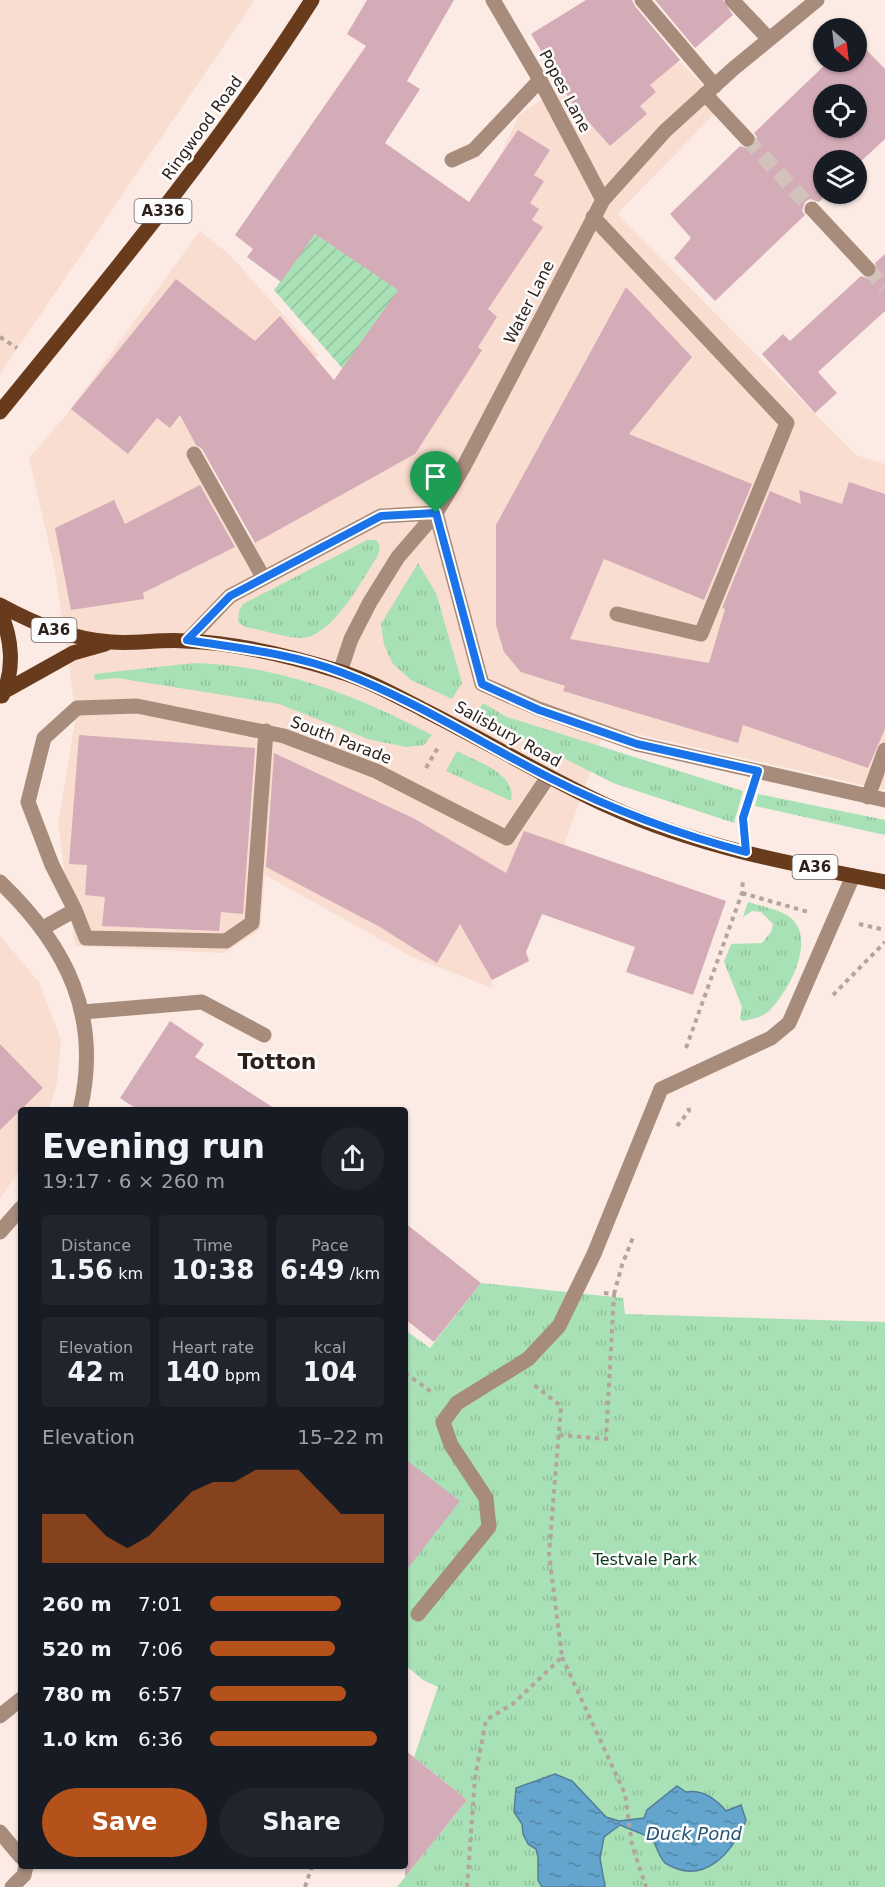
<!DOCTYPE html>
<meta charset="utf-8">
<style>
:root{--surface:#171b24;--page:#20242c;--text:#f1f3f6;--muted:#9ea1a6;--accent:#b5521b}
body{margin:0;font-family:"DejaVu Sans",sans-serif;background:var(--page);color:var(--text);height:100vh;display:flex;flex-direction:column;font-size:22px;white-space:nowrap}
*{box-sizing:border-box;margin:0}
p{font-size:20px;color:var(--muted)}
.icon{flex:none;width:33px;height:33px;fill:none;stroke:currentColor;stroke-width:2;stroke-linecap:round;stroke-linejoin:round}
.map{position:relative;flex:1;overflow:hidden}
.sheet{position:absolute;left:18px;top:1107px;width:390px;height:762px;display:flex;flex-direction:column;background:var(--surface);border-radius:6px;box-shadow:0 2px 4px #0004}
.sheet>*{flex:none}
.needle{width:39px;rotate:152deg}
.tools{position:absolute;left:813px;top:18px;display:grid;gap:12px}
.tools a{display:grid;place-items:center;width:54px;height:54px;border-radius:50%;background:var(--surface);box-shadow:0 2px 4px #0004;font-size:30px}
.pin{position:absolute;display:grid;place-items:center;width:51px;height:51px;color:#fff;margin:-62px -26px;border-radius:50% 50% 50% 0;rotate:-45deg;box-shadow:0 0 6px #0007}
.pin .icon{rotate:45deg}
.round{display:grid;place-items:center;flex:none;width:63px;height:63px;border-radius:32px;background:var(--page)}
.headline{display:flex;align-items:center;justify-content:space-between;height:102px;padding:0 24px}
h1{font-size:33px;font-weight:800;line-height:45px}
.figures{display:grid;grid-template-columns:repeat(3,1fr);gap:9px;height:102px;padding:6px 24px}
.figures div{display:grid;align-content:center;border-radius:6px;background:var(--page);text-align:center}
.figures b{font-size:26px;font-weight:800}
.figures small{font-size:16px;font-weight:400}
.figures p{font-size:16px}
.chart{height:168px;padding:12px 24px}
.chart p{display:flex;justify-content:space-between}
.chart svg{width:100%;height:108px;margin-top:6px;fill:var(--accent);opacity:.7}
.action{display:flex;gap:12px;margin-top:auto;padding:12px 24px}
.action a{flex:1;height:69px;border-radius:36px;background:var(--accent);color:#fff;font-size:24px;font-weight:800;line-height:69px;text-align:center}
.action a+a{background:var(--page);color:var(--text)}
ul{padding:0 24px;list-style:none;font-size:20px}
li{display:grid;grid-template-columns:96px 72px 1fr;align-items:center;height:45px}
li i{height:15px;border-radius:8px;background:var(--accent)}
.map>svg:first-child{display:block}
.built{fill:#f9ddd0}
.grass{fill:url(#grass-tufts)}
.garden{fill:url(#garden-furrows)}
.water{fill:url(#water-ripples);stroke:#547d98;stroke-width:1.5}
.building{fill:#d4acb8;fill-rule:evenodd}
.lines{fill:none;stroke-linecap:round;stroke-linejoin:round}
.minor-tunnel{stroke:#d2c2bb;stroke-width:15;stroke-dasharray:15 8;stroke-linecap:butt}
.path{stroke:#b3a49d;stroke-width:4;stroke-dasharray:4.5 4.5;stroke-linecap:butt}
.minor{stroke:#a78c7c;stroke-width:15}
.major{stroke:#683b1d;stroke-width:15}
.route-casing{stroke:#fff;stroke-width:12}
.route{stroke:#1a73e8;stroke-width:8}
.labels{text-anchor:middle;dominant-baseline:central;stroke-width:5;stroke-linejoin:round;paint-order:stroke}
.shield{fill:#fcfcfc;stroke:#6b615d;stroke-width:1.5}
.shield-label{font-size:15px;font-weight:bold;fill:#2d1f19}
.street-label{font-size:16px;fill:#2d1f19;stroke:#fcfcfc}
.park-label{font-size:16px;fill:#08371a;stroke:#fcfcfc}
.water-label{font-size:18px;font-style:italic;fill:#235572;stroke:#fcfcfc}
.district-label{font-size:22px;font-weight:bold;fill:#2d1f19;stroke:#fcfcfc}
</style>
<div class="map">
<svg width="885" height="1887" viewBox="0 0 885 1887">
<defs>
<pattern id="grass-tufts" width="24" height="20" patternUnits="userSpaceOnUse" patternTransform="scale(1.5)"><rect width="24" height="20" fill="#a9e1b6"/><path d="M3 7l-1-3M5 7V3M7 7l1-3M15 17l-1-3M17 17v-4M19 17l1-3" fill="none" stroke="#92c19c"/></pattern>
<pattern id="garden-furrows" width="10" height="10" patternUnits="userSpaceOnUse" patternTransform="scale(1.5)"><rect width="10" height="10" fill="#a9e1b6"/><path d="M-1 1l2-2M0 10L10 0M9 11l2-2" fill="none" stroke="#92c19c"/></pattern>
<pattern id="water-ripples" width="26" height="14" patternUnits="userSpaceOnUse" patternTransform="scale(1.5)"><rect width="26" height="14" fill="#64a5ce"/><path d="M2 4q2-2 4 0t4 0M15 11q2-2 4 0t4 0" fill="none" stroke="#5386a6"/></pattern>
</defs>
<rect width="100%" height="100%" fill="#fbebe4"/>
<path class="built" d="M0 0H255L0 374Z
M646 29 723 105 617 214 856 455 885 464V790L606 727 526 952 529 961 492 980V988L412 957 265 875 260 930 224 953 75 946 58 824 76 716 55 570 29 458 66 415 200 231 230 255 319 355 247 401 183 420 251 545 308 513 375 423 519 115Z
M0 936 39 982 61 1040 57 1082 49 1110H21V1168L0 1199Z"/>
<path class="grass" d="M367 540H376L380 546 378 555C364 577 331 640 300 638 282 637 263 630 245 627L238 622 239 611 243 604Z
M418 563 436 593 462 683 452 699 411 680 393 664 384 645 381 624Z
M194 663C278 665 359 696 432 735L424 745 406 747 368 739 279 704 117 678 95 680 94 674Z
M483 703 507 717 743 791 734 823 613 783 476 714Z
M457 751C477 762 517 773 511 801L446 771Z
M758 794 885 820V835L755 806Z
M748 902C760 906 783 910 792 919 816 942 788 992 769 1011 761 1018 752 1019 743 1021L740 1019 742 1007 724 962 731 944 762 943 771 932 773 924 761 912 752 911 743 917Z
M481 1283 623 1298 625 1314 885 1322V1887H397L467 1800 414 1757 438 1687 423 1680 405 1665V1330L430 1348Z"/>
<path class="garden" d="M315 234 408 296 343 369 274 290Z"/>
<path class="water" d="M555 1774 572 1781 606 1817 619 1821 644 1818 647 1810 677 1786 686 1792C703 1789 716 1799 726 1811L741 1805 746 1820C732 1853 704 1887 665 1863 659 1857 656 1845 652 1838L620 1825 604 1837 600 1858 605 1887H542L538 1880V1857L536 1849 528 1844 523 1834 522 1824 514 1812 516 1788Z"/>
<path class="building" d="M367 0H454L407 81 420 89 385 143 469 202 518 130 550 150 534 175 544 181 530 203 539 209 532 220 543 227 488 309 497 317 478 347 482 350 415 454 255 543 202 449 196 445 180 415 170 428 157 418 128 454 71 409 176 279 255 341 280 316 334 380 398 290 315 234 281 282 247 257 253 249 235 235 366 46 347 34Z
M586 0H632L635 6 680 60 650 85 656 92 640 106 647 114 610 146 572 103 531 34Z
M655 0H723L733 15 695 48Z
M856 39 885 69V139L856 166V160H824V194H827L819 202 810 199 805 202 802 211 805 215 715 301 674 258 691 238 670 214 740 146 749 149 754 146 757 137 754 133 828 62H856ZM824 94H856V128H824Z
M885 254V311L818 372 837 393 815 413 762 354 783 334 790 341 861 276 866 278 874 276 877 271 875 263Z
M626 287 692 357 629 434 752 484 704 600 604 559 570 639 709 663 725 609 722 608 770 491 801 504 799 490 842 504 849 482 885 494V729L868 768 743 725 738 743 563 691 565 686 521 672 504 652 496 625V525Z
M200 485 235 547 143 593 144 599 71 610 55 528 114 500 125 524Z
M79 735 255 748 243 914 221 912 219 931 102 926 105 897 85 895 87 865 69 864Z
M274 753 415 819 506 873 524 831 726 901 693 995 626 972 635 947 542 914 526 952 529 961 492 980 460 924 437 963 380 927 266 867Z
M170 1021 204 1044 195 1057 277 1110H138L120 1098Z
M0 1044 43 1088 0 1130Z
M405 1223 481 1283 434 1342 405 1319Z
M405 1459 460 1501 405 1572Z
M405 1750 467 1800 405 1877Z"/>
<g class="lines">
<path class="minor-tunnel" d="M747 139 812 209
M868 269 885 287"/>
<path class="path" d="M0 337 17 348
M426 768 439 746
M744 824 750 796
M742 893 808 912
M859 924 885 930
M833 995 885 942
M686 1048 742 893 743 879
M677 1126 689 1111 688 1105
M614 1294 622 1265 634 1235
M405 1373 433 1393
M559 1435 606 1439 614 1294 604 1293
M562 1657 625 1794 632 1845 646 1887
M305 1887 312 1866
M467 1887 475 1778 486 1720 514 1703 562 1657 549 1554 561 1406 534 1385"/>
<path class="minor" d="M493 0 540 80 603 200
M642 0 715 86
M732 0 769 39
M705 94 747 139
M452 160 474 150 540 80
M812 209 868 269
M593 217 787 423 701 634 617 614
M194 454 263 577
M187 641 230 596 381 516 436 513 482 684 539 709 637 744 885 800
M340 672 351 639 370 602 398 557 436 513 463 468 603 200 665 131 733 69 817 0
M868 797 885 750
M0 882C67 946 102 1017 80 1110
M75 910 86 938 226 941 252 923 266 731
M43 928 75 910 52 865 28 802 44 738 77 708 137 706 284 736 376 771 507 838 548 777
M83 1012 202 1002 264 1035
M0 1232 21 1208
M418 1614 489 1527 486 1498 451 1445 443 1422 457 1403 528 1359 559 1326 594 1254 661 1089 771 1038 789 1023 853 876
M0 1716 21 1699
M0 1832 21 1857
M12 1887 24 1875 26 1866"/>
<path class="major" d="M0 412C109 278 219 146 312 0
M0 605C35 624 71 639 111 642 136 644 161 639 186 641 237 643 290 656 338 671 368 680 397 696 424 710 486 741 545 777 608 806 695 846 791 864 885 882
M0 612C12 638 15 670 2 696
M5 691 73 653 105 644"/>
</g>
<g class="lines">
<defs>
<path id="route" d="M436 513 482 684 539 710 637 744 758 771 743 818 746 852C677 834 613 810 550 778 481 743 416 701 343 673 294 654 239 648 187 640L230 596 381 516Z"/>
</defs>
<use href="#route" class="route-casing"/>
<use href="#route" class="route"/>
</g>
<g class="labels">
<g class="shield">
<rect x="134.5" y="199" width="57" height="24" rx="4.5"/>
<rect x="31.5" y="618" width="45" height="24" rx="4.5"/>
<rect x="792.5" y="855" width="45" height="24" rx="4.5"/>
</g>
<g class="shield-label">
<text x="163" y="211">A336</text>
<text x="54" y="630">A36</text>
<text x="815" y="867">A36</text>
</g>
<g class="street-label">
<text transform="translate(565 91) rotate(62)">Popes Lane</text>
<text transform="translate(202 128) rotate(-54)">Ringwood Road</text>
<text transform="translate(529 302) rotate(-63)">Water Lane</text>
<text transform="translate(508 734) rotate(29)">Salisbury Road</text>
<text transform="translate(341 740) rotate(21)">South Parade</text>
</g>
<g class="park-label">
<text x="645" y="1559">Testvale Park</text>
</g>
<g class="water-label">
<text x="694" y="1833">Duck Pond</text>
</g>
<g class="district-label">
<text x="277" y="1061">Totton</text>
</g>
</g>
</svg>
<div class="tools">
<a><svg class="needle" viewBox="-14 -14 28 28"><path d="M0-13l5 13h-10z" fill="#e53935"/><path d="M0 13l5-13h-10z" fill="#9ea1a6"/></svg></a>
<a><svg class="icon" aria-label="locate" viewBox="0 0 24 24"><circle cx="12" cy="12" r="6"/><path d="M12 2v4M12 18v4M2 12h4M18 12h4"/></svg></a>
<a><svg class="icon" aria-label="layers" viewBox="0 0 24 24"><path d="M12 4l9 5-9 5-9-5zM3 14l9 5 9-5"/></svg></a>
</div>
<div class="pin" style="left:436px;top:513px;background:#1e9e55"><svg class="icon" aria-label="arrive" viewBox="0 0 24 24"><path d="M6 21V4h12l-3 4 3 4H6"/></svg></div>
<section class="sheet">
<div class="headline"><div><h1>Evening run</h1><p>19:17 · 6 × 260 m</p></div><a class="round"><svg class="icon" aria-label="share" viewBox="0 0 24 24"><path d="M12 15V3M7 8l5-5 5 5M5 13v7h14v-7"/></svg></a></div>
<div class="figures">
<div><p>Distance</p><b>1.56<small> km</small></b></div>
<div><p>Time</p><b>10:38</b></div>
<div><p>Pace</p><b>6:49<small> /km</small></b></div>
</div>
<div class="figures">
<div><p>Elevation</p><b>42<small> m</small></b></div>
<div><p>Heart rate</p><b>140<small> bpm</small></b></div>
<div><p>kcal</p><b>104</b></div>
</div>
<div class="chart"><p><span>Elevation</span>15–22 m</p>
<svg viewBox="0 0 160 44" preserveAspectRatio="none"><path d="M0 44V24L10 24L20 24L30 33L40 38L50 33L60 24L70 15L80 11L90 11L100 6L110 6L120 6L130 15L140 24L150 24L160 24V44z"/></svg>
</div>
<ul>
<li><b>260 m</b>7:01<i style="width:75%"></i></li>
<li><b>520 m</b>7:06<i style="width:72%"></i></li>
<li><b>780 m</b>6:57<i style="width:78%"></i></li>
<li><b>1.0 km</b>6:36<i style="width:96%"></i></li>
</ul>
<div class="action"><a>Save</a><a>Share</a></div>
</section>
</div>
